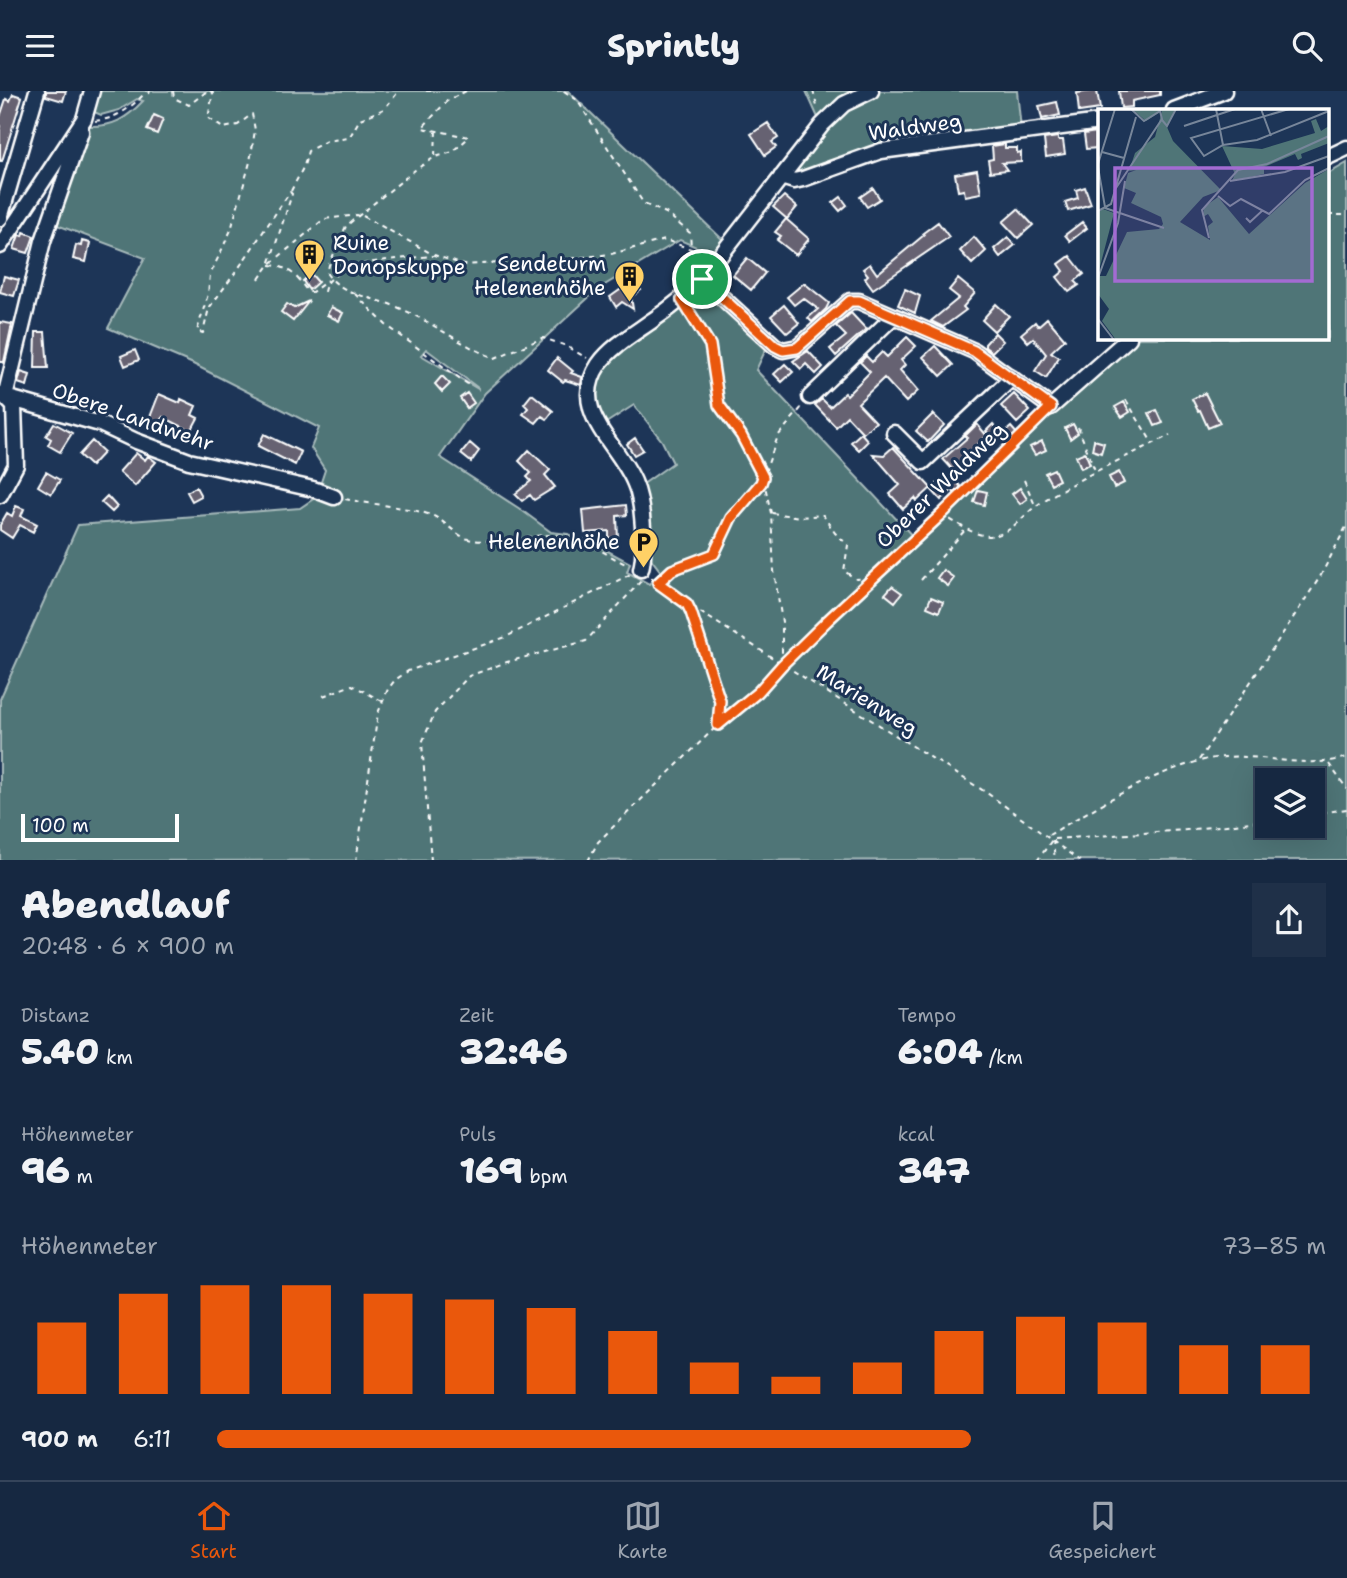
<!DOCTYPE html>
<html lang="de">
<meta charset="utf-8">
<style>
:root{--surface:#162841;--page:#1f3048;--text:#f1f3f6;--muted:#9ea6b1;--line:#35445a;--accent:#ea580c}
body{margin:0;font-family:"Shantell Sans",sans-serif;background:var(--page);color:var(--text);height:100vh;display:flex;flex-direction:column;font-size:26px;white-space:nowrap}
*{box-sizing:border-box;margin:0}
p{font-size:23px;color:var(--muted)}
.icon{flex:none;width:38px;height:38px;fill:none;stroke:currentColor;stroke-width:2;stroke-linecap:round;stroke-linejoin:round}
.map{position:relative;height:769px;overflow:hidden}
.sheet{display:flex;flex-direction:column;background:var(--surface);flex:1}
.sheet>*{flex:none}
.fabs{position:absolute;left:1255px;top:677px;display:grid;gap:14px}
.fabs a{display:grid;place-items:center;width:70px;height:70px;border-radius:0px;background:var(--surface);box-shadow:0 7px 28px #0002,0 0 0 2px var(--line);font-size:35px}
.scale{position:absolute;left:21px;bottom:18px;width:158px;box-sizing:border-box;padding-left:7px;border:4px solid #fff;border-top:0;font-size:19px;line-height:24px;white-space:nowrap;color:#fff;-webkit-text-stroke:5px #1d3557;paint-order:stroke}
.pin{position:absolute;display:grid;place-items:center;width:60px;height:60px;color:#fff;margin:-30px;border:4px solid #fff;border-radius:50%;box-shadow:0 2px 7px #0007}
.round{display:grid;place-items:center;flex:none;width:74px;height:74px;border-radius:0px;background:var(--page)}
.head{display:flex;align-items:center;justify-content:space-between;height:119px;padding:0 21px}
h1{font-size:38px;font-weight:800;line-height:52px}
.figures{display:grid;grid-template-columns:repeat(3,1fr);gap:10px;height:119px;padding:7px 21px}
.figures div{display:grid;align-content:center}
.figures b{font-size:35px;font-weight:800}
.figures small{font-size:19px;font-weight:400}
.figures p{font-size:19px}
.chart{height:196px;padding:14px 21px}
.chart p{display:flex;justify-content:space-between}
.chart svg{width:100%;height:126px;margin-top:7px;stroke:var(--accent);stroke-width:6}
ul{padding:0 21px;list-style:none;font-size:23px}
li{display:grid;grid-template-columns:112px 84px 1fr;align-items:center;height:52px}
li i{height:18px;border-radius:9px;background:var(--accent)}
header{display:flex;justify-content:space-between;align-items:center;height:91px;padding:0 21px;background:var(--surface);font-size:32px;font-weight:800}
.menu{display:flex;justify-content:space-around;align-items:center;height:98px;border-top:2px solid var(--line);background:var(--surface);font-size:19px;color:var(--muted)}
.menu a{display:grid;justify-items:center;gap:4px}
.menu .active{color:var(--accent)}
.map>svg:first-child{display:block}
.green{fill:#4f7577;stroke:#a7babb;stroke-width:2;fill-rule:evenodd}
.building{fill:#666272;stroke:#fff;stroke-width:2}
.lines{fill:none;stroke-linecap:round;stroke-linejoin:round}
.minor-casing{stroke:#fff;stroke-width:19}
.path{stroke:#fff;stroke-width:2;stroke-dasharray:5 5;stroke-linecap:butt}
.minor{stroke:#1d3557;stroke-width:14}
.route-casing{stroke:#fff;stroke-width:14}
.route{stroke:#ea580c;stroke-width:9}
.labels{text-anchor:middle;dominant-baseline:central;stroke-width:6;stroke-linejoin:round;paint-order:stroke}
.street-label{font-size:21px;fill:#fff;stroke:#1d3557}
.poi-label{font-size:21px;fill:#fff;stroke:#1d3557;text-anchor:end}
.inset-road{fill:none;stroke:#77869a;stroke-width:2}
.view{fill:#a36bd2;fill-opacity:0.15;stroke:#a36bd2;stroke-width:3.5}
.inset-edge{fill:none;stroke:#fff;stroke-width:3.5}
</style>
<header><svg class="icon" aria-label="menu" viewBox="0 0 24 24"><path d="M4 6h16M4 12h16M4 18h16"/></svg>Sprintly<svg class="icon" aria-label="search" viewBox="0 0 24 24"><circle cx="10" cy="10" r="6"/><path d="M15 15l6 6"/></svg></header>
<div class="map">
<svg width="1347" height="770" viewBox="0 0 1347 770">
<rect width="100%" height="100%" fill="#1d3557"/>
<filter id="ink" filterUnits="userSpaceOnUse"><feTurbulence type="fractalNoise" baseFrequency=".0143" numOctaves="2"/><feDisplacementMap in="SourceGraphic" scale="14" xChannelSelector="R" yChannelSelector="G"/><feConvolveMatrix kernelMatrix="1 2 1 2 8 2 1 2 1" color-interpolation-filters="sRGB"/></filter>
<g filter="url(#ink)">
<path class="green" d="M100 0H568L724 150 714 158H701L680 149 598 198 485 302 440 366 520 418 551 441 568 443 593 452 630 472 627 481 649 493 661 481 649 465 639 396 673 372 662 350 634 314 603 334 594 306 601 279 626 253 705 196 767 256 756 279 918 451 1064 309 1085 294 1136 247H1328V83L1347 72V769L0 770V608L78 434 300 417 316 406 325 379 311 357 319 337 191 272 108 237 145 167 57 134 88 35C113 36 126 28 143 10L137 8 119 19 101 24 92 20ZM426 258 478 297V298L421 264ZM1267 690H1312V735H1267Z
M806 0H1017L1021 38 945 49 802 84 796 77 824 40Z"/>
<path class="building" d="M46 0H66L63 10 46 5Z
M1093 0H1097L1100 18 1079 21 1077 2Z
M1119 0H1160V4L1132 10V16L1121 17Z
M13 3 22 6 2 70H0V26L6 8 10 10Z
M1057 11 1060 24 1042 28 1039 15Z
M154 24 163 28 157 43 147 39Z
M768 32 778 47 772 51 776 56 765 64 751 43Z
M1096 41 1098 57 1086 58 1084 43Z
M1058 46V49H1063L1065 63 1046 66 1044 48Z
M1005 53V57H1017V62L1021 61V71L1002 72 1007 79 990 81 988 69 993 68 992 55Z
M977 79 981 102 965 105 964 99 958 100 955 83Z
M1085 96 1091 113 1068 120 1065 111 1078 107 1076 99Z
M873 97 880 108 867 116 860 106Z
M784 105 797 116 787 128 773 116Z
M841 106 847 114 840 120 833 112Z
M1018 118 1033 134 1018 147 1003 131Z
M786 128 809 148 796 164 777 149 781 145 775 141Z
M938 131 949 146 873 198 865 187 868 184 863 178 870 173 877 183 924 144 923 142Z
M1082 131 1087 137 1070 150 1065 144Z
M24 141 34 145 28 162 14 158 19 144 23 145Z
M974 146 986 160 972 173 960 160Z
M1008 146 1015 154 1000 166 994 158Z
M82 150 90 152 86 171 73 168 76 154 81 155Z
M1070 165 1084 183 1075 190 1079 194 1069 201 1057 186 1064 180 1059 173Z
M747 167 765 182 751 199 733 184Z
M311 183 318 191 309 199 303 190Z
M4 185 19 189 14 205 0 201Z
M958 188 975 202 963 216 966 219 943 236 931 230 959 207 949 199Z
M634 189 641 199 631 206 633 218 622 211 616 216 610 206Z
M804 192 829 212 826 218 812 231 808 227 818 218 803 207 794 214 787 206Z
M905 198 920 205 915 222 898 214Z
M309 210 293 230 281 221 287 213 294 217Z
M996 213 1009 225 994 240 982 229Z
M784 214 799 232 787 242 771 225Z
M331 216 343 222 339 230 327 224Z
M851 222 866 238 836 265 830 258 846 245 836 235Z
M1047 227 1065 248 1051 261 1059 266 1046 287 1035 280 1046 263 1033 247 1028 251 1021 243 1035 231 1038 235Z
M0 231 12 233 4 271H0Z
M36 241H45L48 277H35Z
M995 242 1003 250 992 261 985 256V253Z
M907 246 916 255 901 269 905 274 900 279 918 300 906 311 884 287 858 312 876 331 863 342 847 325 836 336 815 314 822 308 830 316 845 302 847 304 870 281 860 271 866 265 872 271 882 261 887 266Z
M935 255 953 274 941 285 923 266Z
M135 259 139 269 125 275 121 265Z
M808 260 823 276 816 283 806 273 801 278 793 270Z
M557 267 573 280 571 282 582 286 581 294 565 289 563 291 548 279Z
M785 273 793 281 782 291 774 283Z
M21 281 30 284 27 295 18 292Z
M442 285 450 293 442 301 435 293Z
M467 302 474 312 467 317 460 307Z
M1205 302 1220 332 1208 337 1200 319 1198 320 1192 308Z
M159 303 180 312 181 308 196 315 192 324 198 327 191 340 163 326 158 339 147 334Z
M532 303 553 320 547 328 542 325 536 332 523 323 528 317 524 313Z
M1014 303 1030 320 1017 332 1001 315Z
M1124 311 1130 321 1122 326 1115 316Z
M1157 319 1163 332 1155 335 1149 322Z
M933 323 944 334 928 351 916 340Z
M54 332 72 342 60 361 48 354 51 348 46 345Z
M977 333 987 345 964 366 967 369 954 380 943 368 967 347 965 345Z
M993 333 1002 343 995 350 986 340Z
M1073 333 1078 342 1070 348 1065 337Z
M1011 336 1018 344 1011 350 1004 342Z
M861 342 868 350 859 359 851 351Z
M264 343 301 361 295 374 258 355Z
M635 347 643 359 634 364 627 353Z
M1094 349 1104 352 1101 362 1092 359Z
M92 350 104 361 91 375 79 364Z
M1042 350 1046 359 1035 364 1030 356Z
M470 352 479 360 471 371 461 363Z
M893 356 931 397 917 410 915 407 903 418 890 403 900 394 873 363 884 364Z
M529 359 550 379 545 384 555 396 534 409 530 404 522 410 515 403 531 390 527 386 531 382 519 370Z
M1085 361 1090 373 1081 377 1076 365Z
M136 362 145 369 148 365 156 371 135 395 119 381Z
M1054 378 1059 389 1051 393 1045 382Z
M46 381 60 389 51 403 38 395Z
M1119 381 1124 392 1114 397 1109 386Z
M952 386 961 396 955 403 952 399 941 409 931 398 940 390 943 393Z
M196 396 201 405 192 410 187 401Z
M1020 397 1027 408 1020 413 1012 403Z
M978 399 987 401 984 414 974 411Z
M107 405 117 416 112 421 101 411Z
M626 414 627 424 617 425 618 448H609V440L585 442 583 419Z
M16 415 24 418 21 425 37 433 33 441 20 434 12 447 0 439V434L7 422 12 425Z
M943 479 954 487 948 495 937 487Z
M892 495 902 502 895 511 885 503Z
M931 506 943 511 939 521 927 516Z"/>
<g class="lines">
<defs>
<path id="minor" d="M1174 19 1224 0
M1328 66 1347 57
M781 86 794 90 803 88 881 60 1100 31
M0 127 37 0
M0 155 84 28 92 0
M702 188 775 255 783 259 798 256 850 210H859L974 260 1051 316 1129 247
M5 306 100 333 136 350 189 370 313 398 334 406
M810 306 894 225
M894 342 923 371 1012 287
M0 404 16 374 14 315 5 306 43 150 81 41 80 34
M641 478C646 459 643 411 635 393 620 353 567 321 599 273 612 255 635 242 653 229 671 217 687 204 702 188L822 34 844 13 871 0"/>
</defs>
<use href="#minor" class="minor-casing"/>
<path class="path" d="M173 0 174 7 189 14 207 0
M210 0 213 2 208 27 223 37 238 34 252 23 255 39 250 71 231 139 210 184 208 203 197 240 203 242 209 217 238 178 290 101 292 103 269 174
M426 0H435
M466 0 447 10 422 37 469 46 453 61 435 66 415 79 346 135 329 174 327 183C343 205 374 206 397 216 431 230 460 254 495 267L543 247 564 254 587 267
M564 0 577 9 644 113 666 122 690 142 691 157
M813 0 818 19
M149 3 150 0
M95 30C117 28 132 16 147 0
M435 65 436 39
M291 100 304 75 308 60 326 50 349 47 360 28 384 18 399 0
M1328 124H1347
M363 125 434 164 464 174 558 169 611 163 665 149 691 158 700 166
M270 174C291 176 297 186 308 201H312L328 189
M259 188 269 174 324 128 358 124
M324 201C329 168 405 168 433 165
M355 203 386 234 469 294
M688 218 710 254 719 314 741 343 763 386 771 422 774 480 782 531V573
M1276 247 1279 251
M1126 309 1153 353
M1078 336 1096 382
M1024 389 1035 414
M345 408C374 414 404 415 431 424 445 429 457 447 472 449 503 453 533 441 564 445 588 448 607 465 628 474
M772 422 800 426 823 424 835 442 848 454 844 480 856 488 873 487
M942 423C956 432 979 449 997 444 1011 441 1024 424 1036 415 1076 387 1126 367 1170 344
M651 487 673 504 987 702 1080 770
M921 489 966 438
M659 491 672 479 714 463 731 427 761 392 778 345 802 316
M688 515 720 610 718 633
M323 605 352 594 382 610
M1199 669 1320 486 1347 434
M1329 673 1347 698
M1312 723 1347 718
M1049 744C1096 716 1171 669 1225 666 1265 663 1308 679 1347 666
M1054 748 1186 739 1267 729
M1053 749 1055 770
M356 770 378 622 388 598 395 589 408 580 506 546 631 483
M431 770 422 652 435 621 469 585 507 571 586 550 641 490
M588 770 598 751 613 736 718 634 758 601 782 574 828 529 1042 326
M1037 770 1052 749"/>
<use href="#minor" class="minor"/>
</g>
</g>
<g class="lines" filter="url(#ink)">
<defs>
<path id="route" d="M702 188 775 255 783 259 797 257 850 210H859L974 260 1051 316 942 423 828 529 782 574 758 601 718 634 720 610 691 521 687 513 658 492 672 479 714 463 731 427 761 392 763 386 741 344 719 314 710 254 682 209Z"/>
</defs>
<use href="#route" class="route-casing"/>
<use href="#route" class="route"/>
</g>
<defs>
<symbol id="building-pin" viewBox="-11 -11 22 30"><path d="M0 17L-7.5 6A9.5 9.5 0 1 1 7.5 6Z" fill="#ffd166" stroke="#1d3557"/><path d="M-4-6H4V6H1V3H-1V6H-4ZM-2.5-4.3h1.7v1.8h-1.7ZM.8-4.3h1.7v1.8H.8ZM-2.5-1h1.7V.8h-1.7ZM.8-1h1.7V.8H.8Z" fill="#111"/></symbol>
<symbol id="parking-pin" viewBox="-11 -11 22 30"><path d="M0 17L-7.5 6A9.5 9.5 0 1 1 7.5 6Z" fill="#ffd166" stroke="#1d3557"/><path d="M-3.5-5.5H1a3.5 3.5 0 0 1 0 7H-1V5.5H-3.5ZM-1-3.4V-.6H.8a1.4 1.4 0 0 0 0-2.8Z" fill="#111"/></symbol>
</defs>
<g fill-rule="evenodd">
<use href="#building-pin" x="292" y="146" width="35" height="47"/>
<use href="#building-pin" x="612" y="168" width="35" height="47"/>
<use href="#parking-pin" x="626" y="434" width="35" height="47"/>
</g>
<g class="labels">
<g class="street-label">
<text transform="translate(915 36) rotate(-8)">Waldweg</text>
<text transform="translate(133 326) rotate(19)">Obere Landwehr</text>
<text transform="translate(941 394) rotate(-44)">Oberer Waldweg</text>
<text transform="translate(867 609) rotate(32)">Marienweg</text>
</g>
<g class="poi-label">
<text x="333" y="152" text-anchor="start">Ruine<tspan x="333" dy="24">Donopskuppe</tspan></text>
<text x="606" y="173">Sendeturm<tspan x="606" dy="24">Helenenhöhe</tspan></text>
<text x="620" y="451">Helenenhöhe</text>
</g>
</g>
<g transform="translate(1098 18)">
<rect width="231" height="231" fill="#1d3557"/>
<path d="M34 0H77L69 18 75 32 123 81 105 88 82 113 112 131 110 117 115 113 110 105 105 108 106 98 120 88 151 125 207 74 231 60V231H18L4 212 11 200 0 185V167H8L29 123 61 120 65 115 63 108 33 94 38 84 26 79 30 64 38 61 31 62 37 44 57 28 64 2 48 12ZM218 10 223 22 231 17V34L203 45 204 49 200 51 197 45 166 58V65L134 72 137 65 124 37 164 40 217 24 213 12ZM5 100 16 104 0 165V103Z" fill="#4f7577"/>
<path class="inset-road" d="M118 0 125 36M163 0 173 27M191 0 93 29 106 47 125 36 159 31 231 2M64 11 69 17 78 0M86 17 137 0M4 43 26 49M0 55 17 0M0 58 7 98M132 72 187 63 231 47M16 82 64 10 62 2 46 12 33 0M120 87 132 97 143 90 171 105 207 71 231 59M7 99 66 119M0 102 13 95 38 8M148 109 152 113 165 101M111 129 104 101 140 61 169 55 231 27M0 169 20 114 27 72M0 210 16 231"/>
<path class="view" d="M17 59H214V172H17Z"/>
<rect width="231" height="231" class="inset-edge"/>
</g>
</svg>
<div class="fabs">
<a><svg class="icon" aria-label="layers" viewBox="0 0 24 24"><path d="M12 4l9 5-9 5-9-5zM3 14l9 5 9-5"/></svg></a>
</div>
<div class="scale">100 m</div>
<div class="pin" style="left:702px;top:188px;background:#1e9e55"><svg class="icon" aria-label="arrive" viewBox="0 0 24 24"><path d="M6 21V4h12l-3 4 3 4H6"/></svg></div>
</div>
<section class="sheet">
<div class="head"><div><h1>Abendlauf</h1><p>20:48 · 6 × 900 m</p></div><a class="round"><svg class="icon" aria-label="share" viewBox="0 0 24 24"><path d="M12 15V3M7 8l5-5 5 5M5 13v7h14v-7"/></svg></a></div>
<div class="figures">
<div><p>Distanz</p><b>5.40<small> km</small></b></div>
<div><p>Zeit</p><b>32:46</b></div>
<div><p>Tempo</p><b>6:04<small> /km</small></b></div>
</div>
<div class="figures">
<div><p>Höhenmeter</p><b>96<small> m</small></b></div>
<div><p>Puls</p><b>169<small> bpm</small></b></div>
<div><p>kcal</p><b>347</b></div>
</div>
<div class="chart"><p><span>Höhenmeter</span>73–85 m</p>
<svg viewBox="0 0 160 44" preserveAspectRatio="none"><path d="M5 44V19M15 44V9M25 44V6M35 44V6M45 44V9M55 44V11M65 44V14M75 44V22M85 44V33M95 44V38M105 44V33M115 44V22M125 44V17M135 44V19M145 44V27M155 44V27"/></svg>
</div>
<ul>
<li><b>900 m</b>6:11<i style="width:68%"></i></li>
</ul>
</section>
<nav class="menu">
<a class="active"><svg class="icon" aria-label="home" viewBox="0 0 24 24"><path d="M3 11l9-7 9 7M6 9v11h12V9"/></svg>Start</a>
<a><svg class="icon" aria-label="map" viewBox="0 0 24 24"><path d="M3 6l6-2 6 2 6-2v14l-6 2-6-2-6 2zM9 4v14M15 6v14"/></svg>Karte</a>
<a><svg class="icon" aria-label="saved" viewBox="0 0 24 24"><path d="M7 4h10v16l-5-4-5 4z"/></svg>Gespeichert</a>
</nav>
